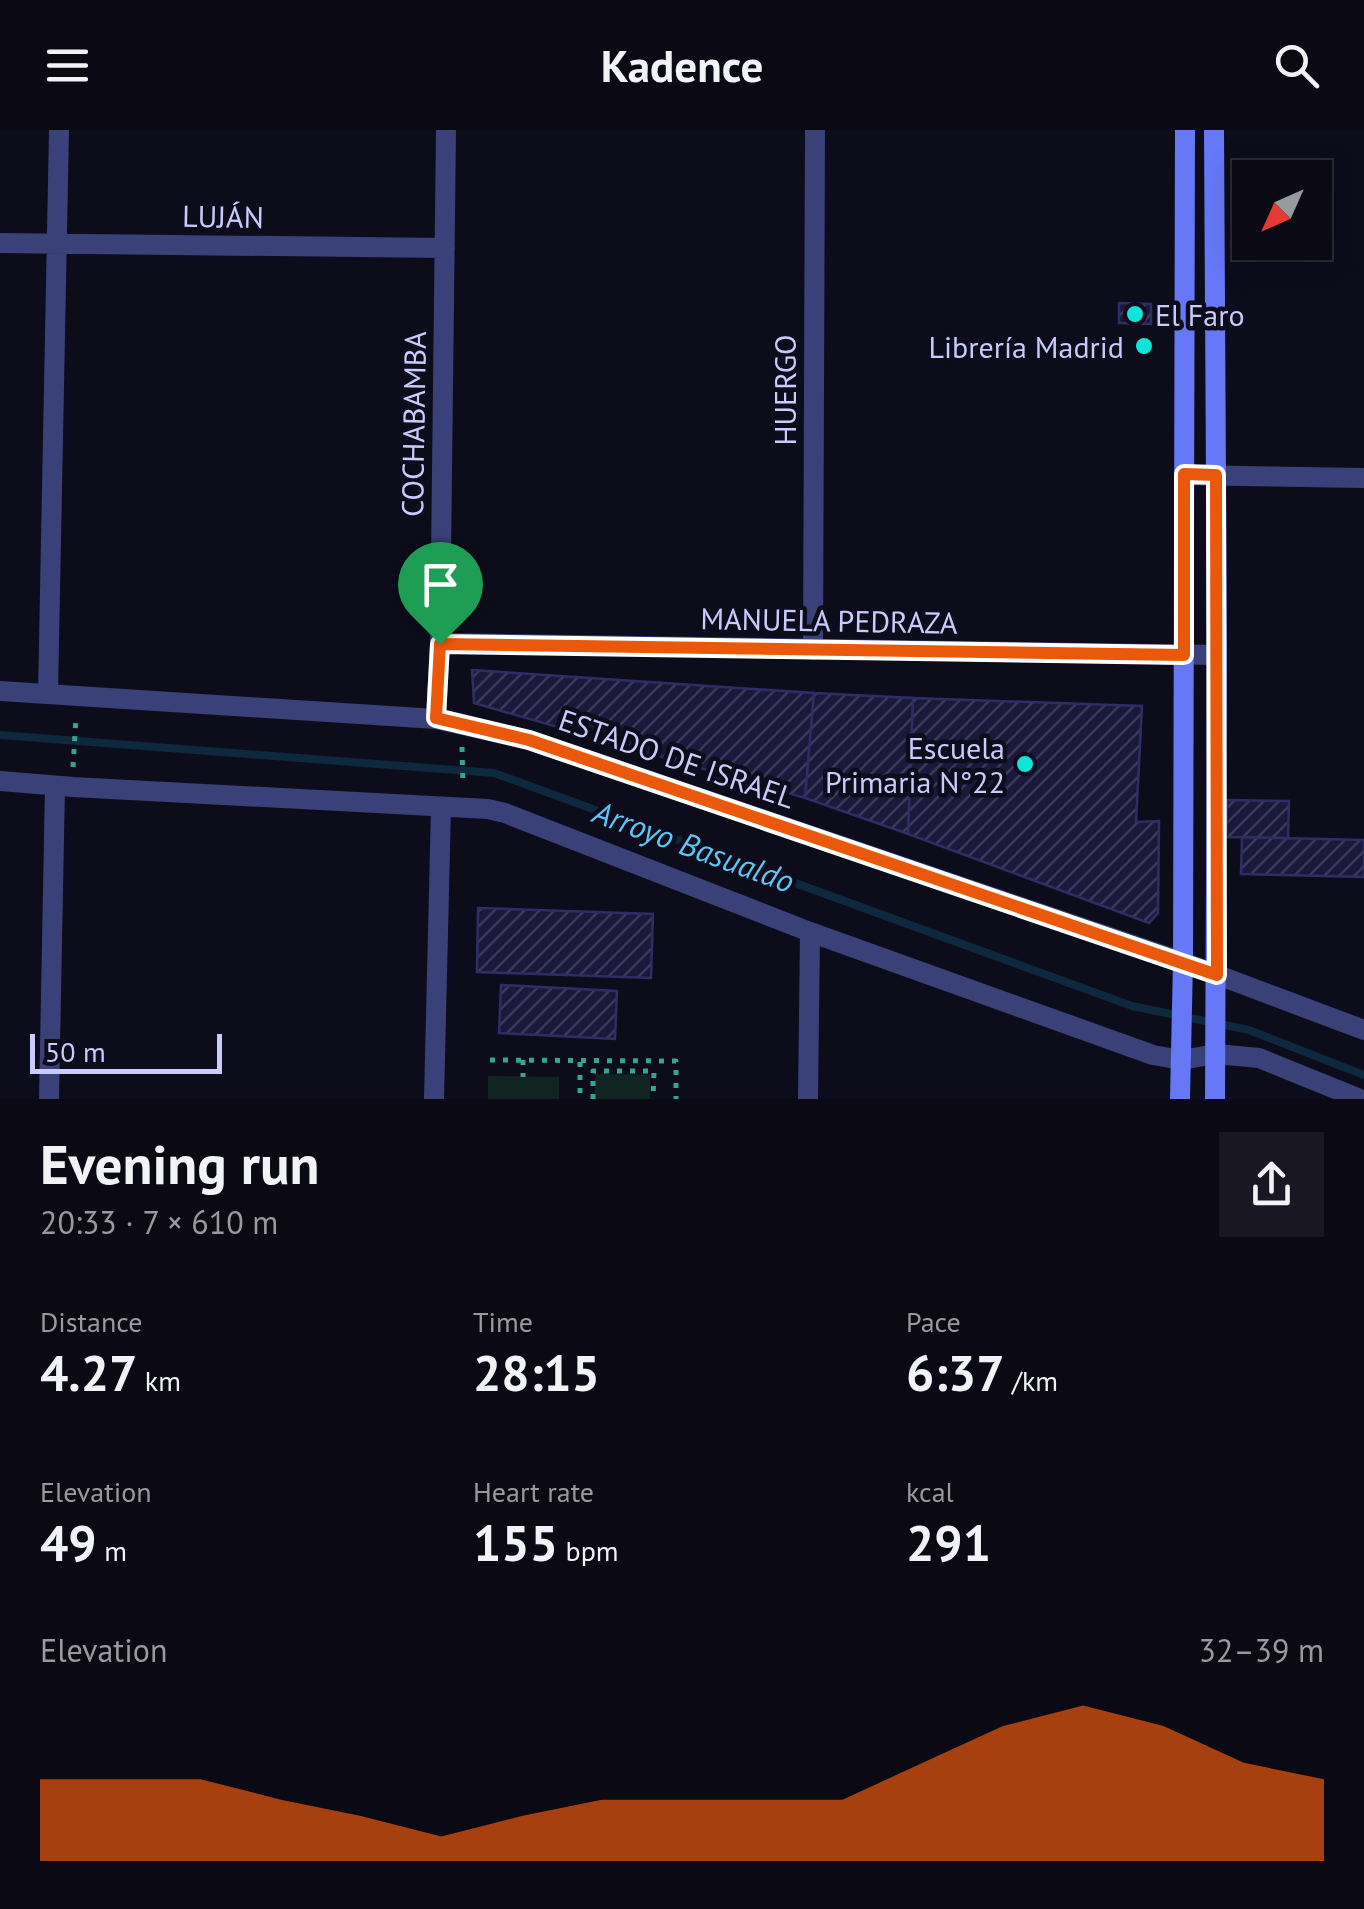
<!DOCTYPE html>
<meta charset="utf-8">
<style>
:root{--surface:#0a0914;--page:#181722;--text:#f1f3f6;--muted:#999aa0;--line:#2a2a34;--accent:#ea580c}
body{margin:0;font-family:"PT Sans",sans-serif;background:var(--page);color:var(--text);height:100vh;display:flex;flex-direction:column;font-size:38px;white-space:nowrap}
*{box-sizing:border-box;margin:0}
p{font-size:32px;color:var(--muted)}
.icon{flex:none;width:55px;height:55px;fill:none;stroke:currentColor;stroke-width:2;stroke-linecap:round;stroke-linejoin:round}
.map{position:relative;height:969px;overflow:hidden}
.details{display:flex;flex-direction:column;background:var(--surface);flex:1}
.details>*{flex:none}
.needle{width:65px;rotate:225deg}
.buttons{position:absolute;left:1232px;top:30px;display:grid;gap:20px}
.buttons a{display:grid;place-items:center;width:100px;height:100px;border-radius:0px;background:var(--surface);box-shadow:0 5px 25px #0003,0 0 0 2px var(--line);font-size:50px}
.scale{position:absolute;left:30px;bottom:25px;width:192px;box-sizing:border-box;padding-left:10px;border:5px solid #cacbfc;border-top:0;font-size:28px;line-height:35px;white-space:nowrap;color:#cacbfc;-webkit-text-stroke:8px #0d0c1b;paint-order:stroke}
.pin{position:absolute;display:grid;place-items:center;width:85px;height:85px;color:#fff;margin:-102px -42px;border-radius:50% 50% 50% 0;rotate:-45deg;box-shadow:0 0 10px #0007}
.pin .icon{rotate:45deg}
.round{display:grid;place-items:center;flex:none;width:105px;height:105px;border-radius:0px;background:var(--page)}
.summary{display:flex;align-items:center;justify-content:space-between;height:170px;padding:0 40px}
h1{font-size:55px;font-weight:700;line-height:75px}
.metrics{display:grid;grid-template-columns:repeat(3,1fr);gap:15px;height:170px;padding:10px 40px}
.metrics div{display:grid;align-content:center}
.metrics b{font-size:50px;font-weight:700}
.metrics small{font-size:28px;font-weight:400}
.metrics p{font-size:28px}
.chart{height:280px;padding:20px 40px}
.chart p{display:flex;justify-content:space-between}
.chart svg{width:100%;height:180px;margin-top:10px;fill:var(--accent);opacity:.7}
header{display:flex;justify-content:space-between;align-items:center;height:130px;padding:0 40px;background:var(--surface);font-size:45px;font-weight:700}
.map>svg:first-child{display:block}
.garden{fill:#102521}
.lines{fill:none;stroke-linecap:round;stroke-linejoin:round}
.stream{stroke:#0e283e;stroke-width:8}
.building{fill:url(#building-hatch);stroke:#302d66;stroke-width:2.5}
.path{stroke:#33a68e;stroke-width:5;stroke-dasharray:5 8;stroke-linecap:butt}
.minor{stroke:#3a4178;stroke-width:20}
.secondary{stroke:#6678f6;stroke-width:20}
.route-casing{stroke:#fff;stroke-width:20}
.route{stroke:#ea580c;stroke-width:12}
.poi-dot{fill:#0de4da;stroke:#0d0c1b;stroke-width:4}
.labels{text-anchor:middle;dominant-baseline:central;stroke-width:9;stroke-linejoin:round;paint-order:stroke}
.street-label{font-size:30px;fill:#cacbfc;stroke:#0d0c1b}
.poi-label{font-size:30px;fill:#cacbfc;stroke:#0d0c1b;text-anchor:end}
.water-label{font-size:32px;font-style:italic;fill:#5ec6f6;stroke:#0d0c1b}
</style>
<header><svg class="icon" aria-label="menu" viewBox="0 0 24 24"><path d="M4 6h16M4 12h16M4 18h16"/></svg>Kadence<svg class="icon" aria-label="search" viewBox="0 0 24 24"><circle cx="10" cy="10" r="6"/><path d="M15 15l6 6"/></svg></header>
<div class="map">
<svg width="1364" height="969" viewBox="0 0 1364 969">
<defs>
<pattern id="building-hatch" width="6" height="6" patternUnits="userSpaceOnUse" patternTransform="scale(2.5)"><rect width="6" height="6" fill="#1b193b"/><path d="M-1 1l2-2M0 6l6-6M5 7l2-2" fill="none" stroke="#3b3958"/></pattern>
</defs>
<rect width="100%" height="100%" fill="#0d0c1b"/>
<path class="garden" d="M595 944 650 945V969H595Z
M488 946 559 947V969H488Z"/>
<g class="lines">
<path class="stream" d="M0 605 494 643 1132 876 1249 900 1364 945"/>
</g>
<path class="building" d="M1119 173 1151 174V194L1119 193Z
M472 540 814 563 805 668 474 573Z
M814 563 913 568 908 704 805 668Z
M913 568 1142 576 1136 692 1159 691 1158 783 1149 793 908 704Z
M1227 670 1289 671 1288 708 1226 707Z
M1242 707 1364 710V747L1241 744Z
M478 778 653 784 651 848 477 842Z
M501 855 617 861 615 909 499 903Z"/>
<g class="lines">
<path class="path" d="M462 617 463 656
M73 637 76 588
M490 930 676 931V969
M523 930V947
M580 932V969
M593 969V941H654L653 969"/>
<path class="minor" d="M0 113 445 118
M1184 345 1364 348
M440 513 1217 525
M813 520 815 0
M0 561 436 589 529 610 1183 832 1364 900
M48 564 59 0
M436 589 440 513 446 0
M0 651 73 657 488 679 505 683 810 802 1153 925 1181 930 1216 924 1259 928 1360 969
M49 969 55 656
M434 969 441 677
M808 969 810 802"/>
<path class="secondary" d="M1214 0 1217 525 1215 969
M1180 969 1183 832 1185 0"/>
</g>
<g class="lines">
<defs>
<path id="route" d="M1184 344 1216 345 1217 845 529 610 436 588 440 514 1184 525Z"/>
</defs>
<use href="#route" class="route-casing"/>
<use href="#route" class="route"/>
</g>
<g class="poi-dot">
<circle cx="1135" cy="184" r="10"/>
<circle cx="1144" cy="216" r="10"/>
<circle cx="1025" cy="634" r="10"/>
</g>
<g class="labels">
<g class="street-label">
<text transform="translate(223 86) rotate(1)">LUJÁN</text>
<text transform="translate(784 260) rotate(-90)">HUERGO</text>
<text transform="translate(413 294) rotate(-89)">COCHABAMBA</text>
<text transform="translate(829 490) rotate(1)">MANUELA PEDRAZA</text>
<text transform="translate(677 628) rotate(19)">ESTADO DE ISRAEL</text>
</g>
<g class="poi-label">
<text x="1155" y="184" text-anchor="start">El Faro</text>
<text x="1124" y="216">Librería Madrid</text>
<text x="1005" y="617">Escuela<tspan x="1005" dy="34">Primaria N°22</tspan></text>
</g>
<g class="water-label">
<text transform="translate(694 716) rotate(20)">Arroyo Basualdo</text>
</g>
</g>
</svg>
<div class="buttons">
<a><svg class="needle" viewBox="-14 -14 28 28"><path d="M0-13l5 13h-10z" fill="#e53935"/><path d="M0 13l5-13h-10z" fill="#999aa0"/></svg></a>
</div>
<div class="scale">50 m</div>
<div class="pin" style="left:440px;top:514px;background:#1e9e55"><svg class="icon" aria-label="arrive" viewBox="0 0 24 24"><path d="M6 21V4h12l-3 4 3 4H6"/></svg></div>
</div>
<section class="details">
<div class="summary"><div><h1>Evening run</h1><p>20:33 · 7 × 610 m</p></div><a class="round"><svg class="icon" aria-label="share" viewBox="0 0 24 24"><path d="M12 15V3M7 8l5-5 5 5M5 13v7h14v-7"/></svg></a></div>
<div class="metrics">
<div><p>Distance</p><b>4.27<small> km</small></b></div>
<div><p>Time</p><b>28:15</b></div>
<div><p>Pace</p><b>6:37<small> /km</small></b></div>
</div>
<div class="metrics">
<div><p>Elevation</p><b>49<small> m</small></b></div>
<div><p>Heart rate</p><b>155<small> bpm</small></b></div>
<div><p>kcal</p><b>291</b></div>
</div>
<div class="chart"><p><span>Elevation</span>32–39 m</p>
<svg viewBox="0 0 160 44" preserveAspectRatio="none"><path d="M0 44V24L10 24L20 24L30 29L40 33L50 38L60 33L70 29L80 29L90 29L100 29L110 20L120 11L130 6L140 11L150 20L160 24V44z"/></svg>
</div>
</section>
